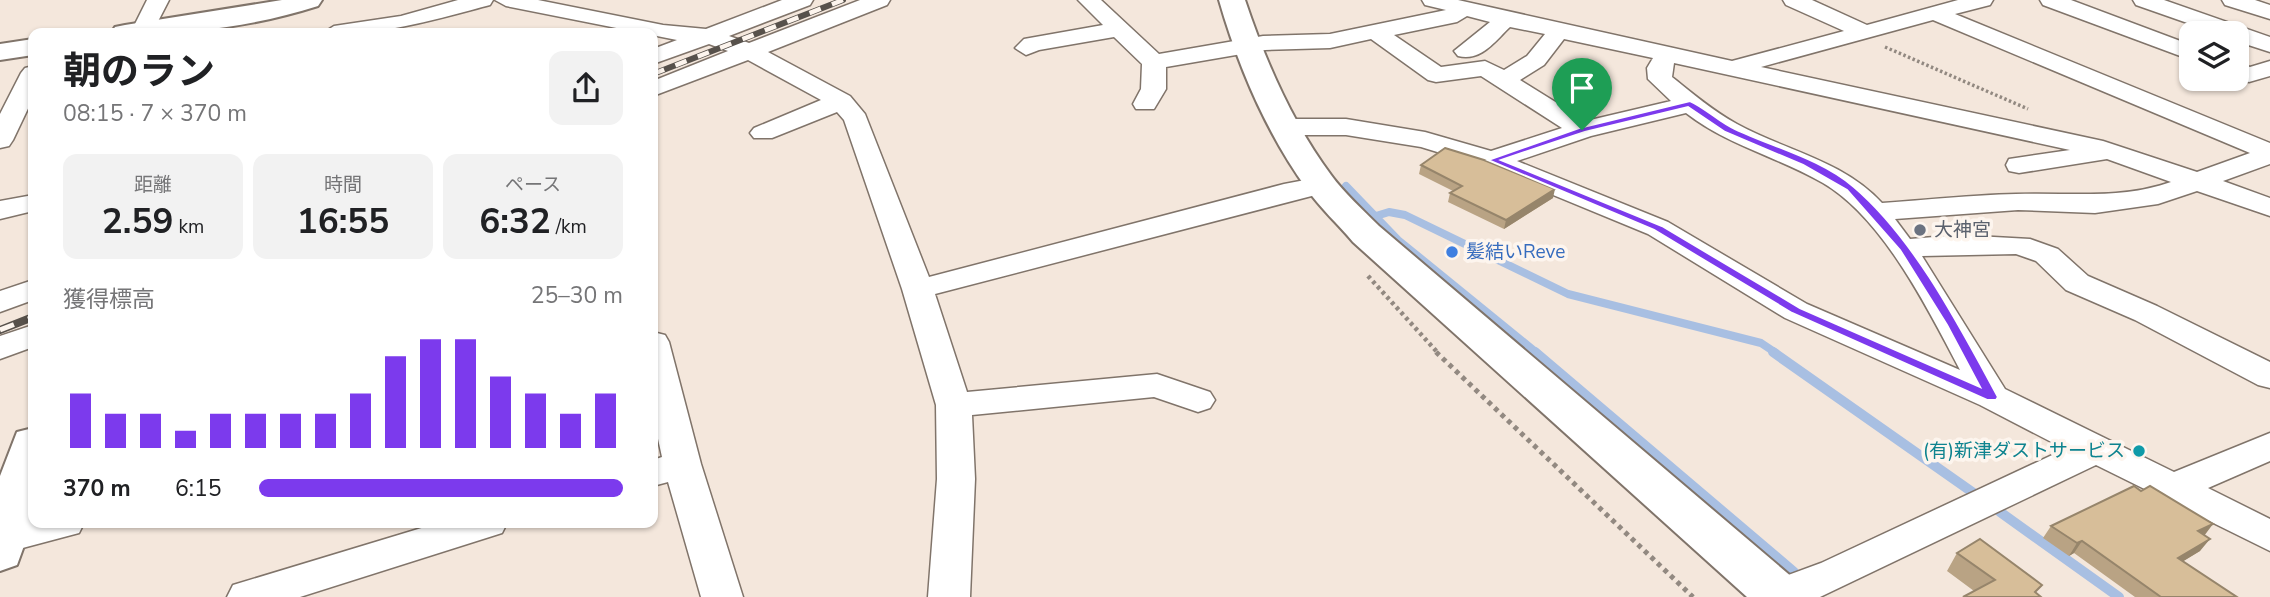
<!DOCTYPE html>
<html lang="ja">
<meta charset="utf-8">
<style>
:root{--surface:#fff;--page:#f2f2f2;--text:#202124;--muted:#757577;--accent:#7c3aed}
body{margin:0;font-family:"Nunito Sans","Noto Sans JP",sans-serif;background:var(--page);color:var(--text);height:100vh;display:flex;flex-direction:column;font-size:26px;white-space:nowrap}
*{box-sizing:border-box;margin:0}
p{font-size:23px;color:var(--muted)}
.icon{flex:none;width:38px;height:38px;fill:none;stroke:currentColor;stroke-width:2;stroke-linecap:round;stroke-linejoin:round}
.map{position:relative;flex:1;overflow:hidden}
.side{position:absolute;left:28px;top:28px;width:630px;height:500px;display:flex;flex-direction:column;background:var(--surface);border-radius:14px;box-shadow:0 2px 5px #0004}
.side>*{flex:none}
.tools{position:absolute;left:2179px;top:21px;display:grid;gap:14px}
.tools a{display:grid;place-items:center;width:70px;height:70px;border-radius:14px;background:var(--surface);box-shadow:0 2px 5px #0004;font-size:35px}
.pin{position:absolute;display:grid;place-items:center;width:60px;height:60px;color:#fff;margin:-72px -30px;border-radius:50% 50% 50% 0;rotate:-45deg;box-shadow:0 0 7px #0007}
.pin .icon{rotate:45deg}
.round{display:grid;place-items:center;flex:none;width:74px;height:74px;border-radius:14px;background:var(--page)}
.summary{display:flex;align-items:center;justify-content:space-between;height:119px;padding:0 35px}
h1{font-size:38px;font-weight:700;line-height:52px}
.stats{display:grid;grid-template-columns:repeat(3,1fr);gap:10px;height:119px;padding:7px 35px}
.stats div{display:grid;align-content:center;border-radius:14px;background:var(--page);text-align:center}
.stats b{font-size:35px;font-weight:700}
.stats small{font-size:19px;font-weight:400}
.stats p{font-size:19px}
.chart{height:196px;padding:14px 35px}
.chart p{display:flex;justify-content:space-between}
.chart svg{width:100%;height:126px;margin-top:7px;stroke:var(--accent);stroke-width:6}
ul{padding:0 35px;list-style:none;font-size:23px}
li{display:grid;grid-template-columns:112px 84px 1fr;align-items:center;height:52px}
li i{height:18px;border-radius:9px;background:var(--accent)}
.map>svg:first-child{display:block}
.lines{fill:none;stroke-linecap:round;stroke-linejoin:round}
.stream-far1{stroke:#a8bfe2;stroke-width:8}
.stream{stroke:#a8bfe2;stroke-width:10}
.street-casing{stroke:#80746a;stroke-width:3}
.secondary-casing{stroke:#80746a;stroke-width:4}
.path-far2{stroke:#928981;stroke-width:3.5;stroke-dasharray:2.5 2.5;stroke-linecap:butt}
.path-far1{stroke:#928981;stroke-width:4.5;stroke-dasharray:3.5 3.5;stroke-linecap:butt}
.path{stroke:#928981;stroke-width:5;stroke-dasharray:4.5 4.5;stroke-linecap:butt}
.street{fill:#fff;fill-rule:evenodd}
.secondary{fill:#fff;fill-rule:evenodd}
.rail-far1-casing{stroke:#57514b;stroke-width:6}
.rail-casing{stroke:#57514b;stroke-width:8}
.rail-far1{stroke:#fdf5ee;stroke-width:4.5;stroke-dasharray:12;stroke-linecap:butt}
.rail{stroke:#fdf5ee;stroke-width:5;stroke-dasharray:15;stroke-linecap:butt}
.wall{fill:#b9a384}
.shaded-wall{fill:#96856b}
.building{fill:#d7be99;stroke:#96856b;stroke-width:2}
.route{fill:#7c3aed;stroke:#fff;stroke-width:2;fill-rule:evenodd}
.worship-dot{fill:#6b7280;stroke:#fdf5ee;stroke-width:2.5}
.shop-dot{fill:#3f7fe0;stroke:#fdf5ee;stroke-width:2.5}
.culture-dot{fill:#0f9aa8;stroke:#fdf5ee;stroke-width:2.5}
.labels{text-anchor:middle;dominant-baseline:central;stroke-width:7;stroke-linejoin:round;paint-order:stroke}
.worship-label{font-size:19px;fill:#5b616d;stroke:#fdf5ee;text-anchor:start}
.shop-label{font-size:19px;fill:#366cbe;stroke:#fdf5ee;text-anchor:start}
.culture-label{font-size:19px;fill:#0d838f;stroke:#fdf5ee;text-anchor:end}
</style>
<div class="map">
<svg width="2270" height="597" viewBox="0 0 2270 597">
<rect width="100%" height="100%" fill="#f4e7dc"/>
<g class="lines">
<path class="stream-far1" d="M1346 186 1398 240 1537 353
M1376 216 1389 212 1405 215 1568 294 1761 343 1776 353"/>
<path class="stream" d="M1535 352 1794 572
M1773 352 1975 494
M2000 512 2119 597"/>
<defs>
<path id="street" d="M147 0H169L152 33H134L132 30Z
M458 0H493L490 5C433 20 382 36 323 33L334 26 401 16Z
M495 0H538L663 25 706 29 782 0H813L810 5 729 36 749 43 860 0H890L887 5 768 52 850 96 865 114 929 277 1284 184 1321 177 1331 179 1335 185 1331 191 935 294 967 392 1157 374 1210 392 1215 400 1210 408 1198 412 1154 397 972 415 975 479 970 597H928L937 479 936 405 902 289 844 120 837 112 772 138H754L750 133 754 128 821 100 748 60 653 96V81L728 51 709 44 653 64V49L677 40 506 6Z
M1078 0H1101L1159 54 1263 36 1330 34 1446 10 1425 5 1422 0H1458L1732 61 1844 31 1786 5 1783 0H1812L1867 25 1958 0H1993L1990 5 1955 14 2270 143V164L2223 181 2270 198V216L2197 191 2158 204 2095 213 2018 210 1895 219 1910 239 1958 235 2030 239 2058 249 2088 276 2157 306 2270 362V388L2258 385 2135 320 2066 290 2036 261 2016 254 1922 256 2005 389 2174 472 2270 433V461L2208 488 2270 519V551L2096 465 1820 597H1755L1761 585 1821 563 2065 449 1980 405 1785 318 1648 234 1483 166 1421 147 1346 135H1289L1280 132 1276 127 1280 122 1289 119H1346L1425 132 1491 151 1562 128 1481 76 1436 82 1428 80 1371 39 1330 48 1265 50 1166 67V89L1154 109H1136L1133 104 1141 89 1142 64 1114 37 1039 50 1026 55 1015 48 1024 39 1103 25ZM1467 16 1490 22 1454 51 1458 56C1481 62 1495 41 1510 27L1545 34 1527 56 1504 70 1485 61 1441 67 1394 35 1457 22ZM1933 20 2250 153 2197 172 2103 141 1761 67ZM1564 39 1653 58 1647 68 1648 79 1671 101 1586 121 1520 80 1544 65ZM1674 63 2070 150 2009 159 2006 165 2009 171 2019 173 2107 159 2171 182C2120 200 2069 192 2016 194 1971 195 1926 200 1882 203 1842 160 1786 151 1737 124 1713 111 1692 93 1672 77ZM1686 113C1727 145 1778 157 1823 183 1883 218 1928 309 1960 370L1807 304 1668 222 1517 161 1591 136Z
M2040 0H2071L2191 45V60L2043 5Z
M2133 0H2164L2270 37V52L2236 41V33H2216L2136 5Z
M2222 0H2255L2270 5V19L2225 5Z
M2270 61V76L2249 82 2236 78V63L2250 67Z
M33 66V98L13 140 9 146 0 148V114L21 73 25 68Z
M33 195V211L0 219V201Z
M33 280V300L0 312V291Z
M33 325V347L0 359V336Z
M653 332 665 335 669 342 701 464 743 597H701L668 482 653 486V460L662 457 653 416Z
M33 517V523H84L79 533 0 554V526Z
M438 523H507L502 533 300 597H227L233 585Z"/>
<path id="secondary" d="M282 0H322L318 6C252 27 181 36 111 33L115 27 125 25Z
M1219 0H1245C1265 60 1293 124 1331 175 1344 193 1363 210 1379 226L1799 583 1806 597H1747L1353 242C1338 224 1320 208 1307 189 1267 134 1238 66 1219 0Z
M33 39V55L0 60V44Z
M33 428V521L17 565 0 571V476L17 432Z"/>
</defs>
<use href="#street" class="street-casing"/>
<use href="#secondary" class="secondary-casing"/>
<path class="path-far2" d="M1885 47 2028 109"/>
<path class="path-far1" d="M1368 276 1438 353"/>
<path class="path" d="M1436 352 1693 597"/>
<use href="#street" class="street"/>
<use href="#secondary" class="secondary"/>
<defs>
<path id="rail-far1" d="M653 74 843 0"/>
<path id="rail" d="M0 330 33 317"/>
</defs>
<use href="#rail-far1" class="rail-far1-casing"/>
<use href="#rail" class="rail-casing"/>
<use href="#rail-far1" class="rail-far1"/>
<use href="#rail" class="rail"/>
</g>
<path class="wall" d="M1421 165 1553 198 1504 229 1448 202 1450 193 1453 191 1419 174Z
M2051 526 2204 535 2200 551 2183 561 2237 597H2135L2074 553 2069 556 2043 538Z
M1957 553 2036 593 1974 591 1947 571Z"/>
<path class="shaded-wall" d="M1555 189 1553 198 1504 229 1506 220Z
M2213 524 2204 536 2198 531Z
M2210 539 2200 551 2169 570 2178 558Z
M2082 541 2074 553 2069 556 2077 543Z"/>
<path class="building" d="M1445 148 1484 160 1555 189 1506 220 1450 193 1462 186 1421 165Z
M2134 486 2141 491 2150 486 2213 524 2198 531 2210 539 2178 558 2237 597H2161L2082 541 2077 543 2051 526Z
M1980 539 2042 585 2035 592 2041 597H1963L1995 580 1957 553Z"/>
<path class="route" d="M1690 101C1706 108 1719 122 1735 129 1773 147 1822 159 1854 187 1915 239 1960 327 1998 397L1996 400H1987L1792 313 1654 230 1488 160 1579 128ZM1688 107 1725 132 1803 165 1847 190 1900 250 1947 325 1980 387 1800 308 1662 226 1501 160 1585 132Z"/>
<circle class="worship-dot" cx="1920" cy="230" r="7"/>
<circle class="shop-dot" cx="1452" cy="252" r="7"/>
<circle class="culture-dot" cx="2139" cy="451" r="7"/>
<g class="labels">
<g class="worship-label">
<text x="1934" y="230">大神宮</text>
</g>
<g class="shop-label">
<text x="1466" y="252">髪結いReve</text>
</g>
<g class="culture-label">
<text x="2125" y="451">(有)新津ダストサービス</text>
</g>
</g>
</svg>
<div class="tools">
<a><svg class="icon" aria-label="layers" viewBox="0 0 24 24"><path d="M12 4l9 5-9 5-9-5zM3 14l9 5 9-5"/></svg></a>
</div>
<div class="pin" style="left:1582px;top:130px;background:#1e9e55"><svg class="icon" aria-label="arrive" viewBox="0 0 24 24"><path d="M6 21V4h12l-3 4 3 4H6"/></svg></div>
<section class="side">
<div class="summary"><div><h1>朝のラン</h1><p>08:15 · 7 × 370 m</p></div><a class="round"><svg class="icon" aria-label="share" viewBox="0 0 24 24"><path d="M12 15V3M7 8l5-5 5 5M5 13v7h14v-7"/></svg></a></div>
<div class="stats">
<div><p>距離</p><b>2.59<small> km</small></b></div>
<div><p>時間</p><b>16:55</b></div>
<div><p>ペース</p><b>6:32<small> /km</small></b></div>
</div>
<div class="chart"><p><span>獲得標高</span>25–30 m</p>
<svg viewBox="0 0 160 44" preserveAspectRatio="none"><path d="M5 44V25M15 44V32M25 44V32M35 44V38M45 44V32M55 44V32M65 44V32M75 44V32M85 44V25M95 44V12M105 44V6M115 44V6M125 44V19M135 44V25M145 44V32M155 44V25"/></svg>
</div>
<ul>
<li><b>370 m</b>6:15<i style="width:100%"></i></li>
</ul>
</section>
</div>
